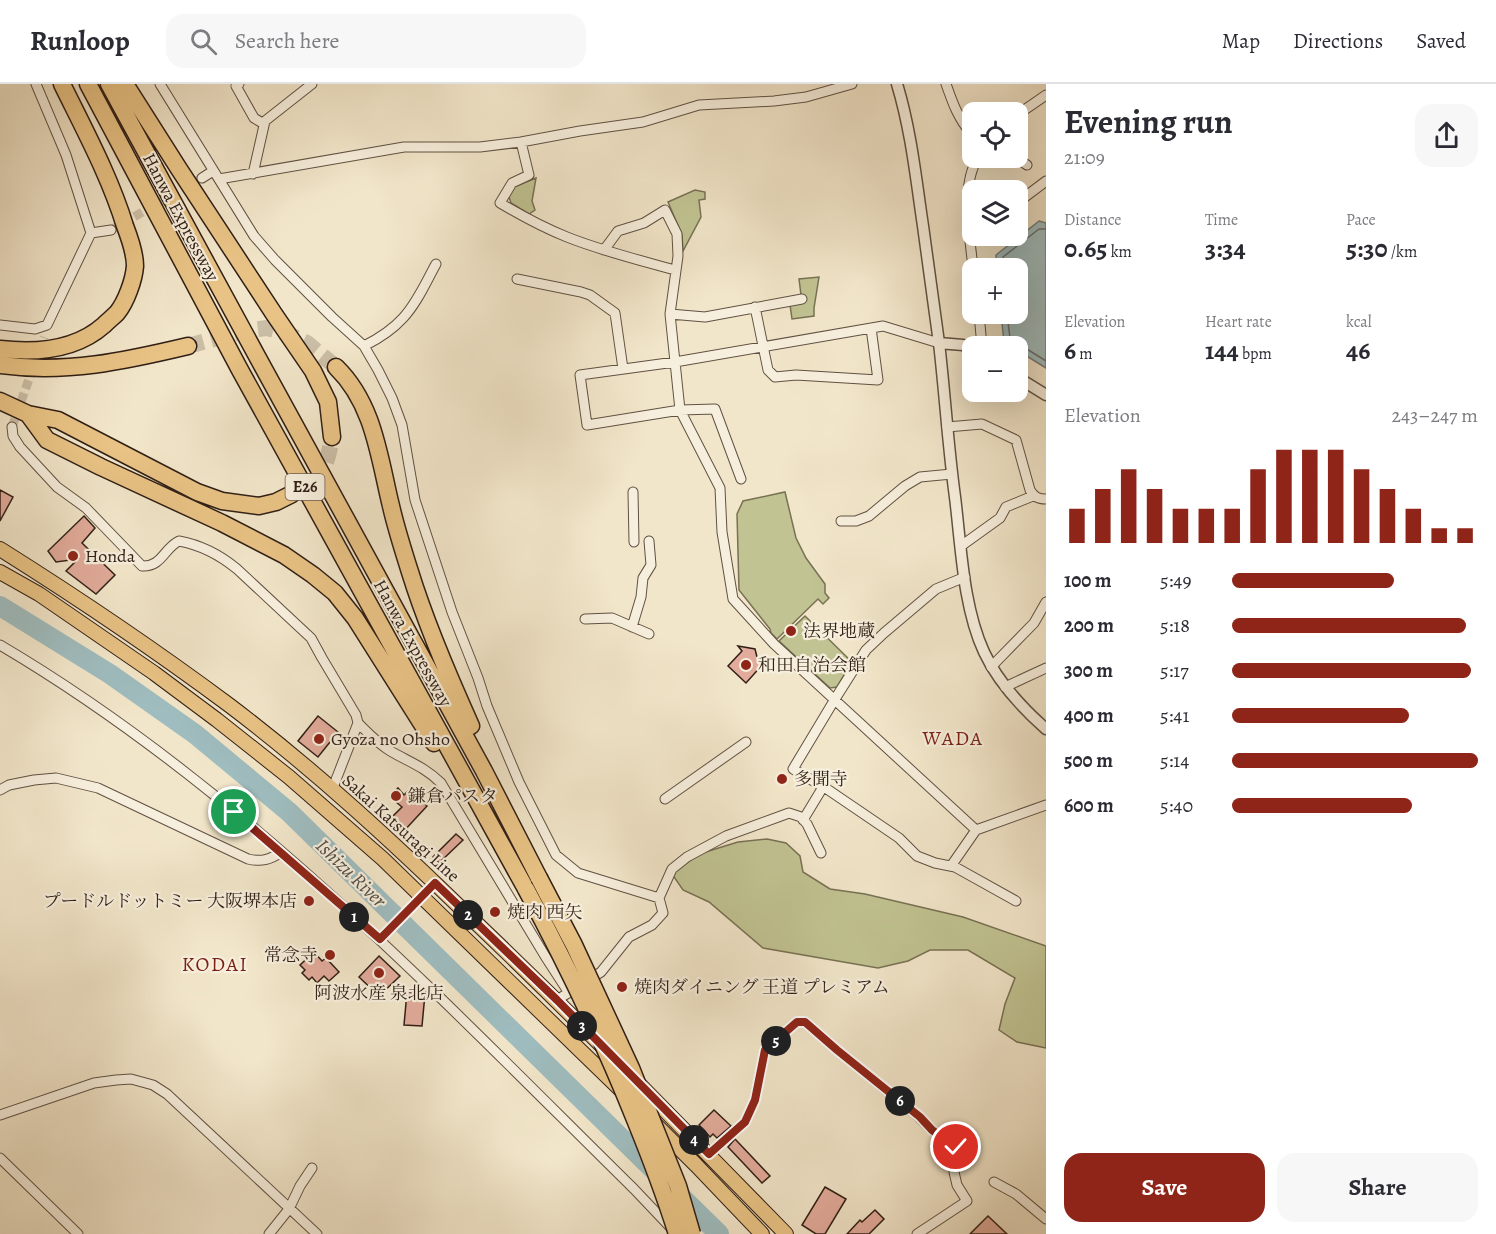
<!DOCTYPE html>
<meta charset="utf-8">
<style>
:root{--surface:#fff;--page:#f7f7f7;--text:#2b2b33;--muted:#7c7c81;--line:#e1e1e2;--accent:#8f2418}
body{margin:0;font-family:Alegreya,"Noto Serif JP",serif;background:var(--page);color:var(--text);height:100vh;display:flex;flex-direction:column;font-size:22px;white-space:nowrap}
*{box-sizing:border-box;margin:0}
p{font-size:20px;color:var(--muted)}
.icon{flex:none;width:33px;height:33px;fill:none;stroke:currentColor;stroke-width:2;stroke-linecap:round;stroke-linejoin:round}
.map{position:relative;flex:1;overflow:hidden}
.panel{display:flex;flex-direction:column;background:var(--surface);width:450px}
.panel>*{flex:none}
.buttons{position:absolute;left:962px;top:18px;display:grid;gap:12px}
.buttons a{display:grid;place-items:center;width:66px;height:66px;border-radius:12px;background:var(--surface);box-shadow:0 6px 24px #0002;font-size:30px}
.pin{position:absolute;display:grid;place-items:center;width:51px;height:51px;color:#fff;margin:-26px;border:3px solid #fff;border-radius:50%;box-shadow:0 2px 6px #0007}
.km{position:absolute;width:30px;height:30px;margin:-15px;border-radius:50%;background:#222;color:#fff;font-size:16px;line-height:30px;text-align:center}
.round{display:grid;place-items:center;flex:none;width:63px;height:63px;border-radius:18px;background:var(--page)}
.summary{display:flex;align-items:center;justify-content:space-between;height:102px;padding:0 18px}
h1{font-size:33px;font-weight:600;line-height:45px}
.stats{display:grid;grid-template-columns:repeat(3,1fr);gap:9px;height:102px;padding:6px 18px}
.stats div{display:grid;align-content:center}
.stats b{font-size:26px;font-weight:600}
.stats small{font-size:16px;font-weight:400}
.stats p{font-size:16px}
.chart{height:168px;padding:12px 18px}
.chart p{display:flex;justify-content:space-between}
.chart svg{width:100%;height:108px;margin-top:6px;stroke:var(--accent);stroke-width:6}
.primary-button{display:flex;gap:12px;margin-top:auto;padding:12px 18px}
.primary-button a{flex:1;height:69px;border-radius:18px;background:var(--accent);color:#fff;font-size:24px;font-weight:600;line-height:69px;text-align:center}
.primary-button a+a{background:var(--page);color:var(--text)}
ul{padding:0 18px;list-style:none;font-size:20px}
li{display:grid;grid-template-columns:96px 72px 1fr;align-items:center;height:45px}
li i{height:15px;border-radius:8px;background:var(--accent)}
header{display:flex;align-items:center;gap:36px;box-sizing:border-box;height:84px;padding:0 30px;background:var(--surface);border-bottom:2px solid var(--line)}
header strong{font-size:28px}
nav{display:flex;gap:33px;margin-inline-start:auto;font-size:21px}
.search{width:420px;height:54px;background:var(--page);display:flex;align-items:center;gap:15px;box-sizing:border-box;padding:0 21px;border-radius:18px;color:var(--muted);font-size:22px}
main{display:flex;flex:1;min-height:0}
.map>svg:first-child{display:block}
.green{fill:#c1c392;stroke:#787154;stroke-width:1.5}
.water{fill:#9fbdc0;stroke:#737e7c;stroke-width:1.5}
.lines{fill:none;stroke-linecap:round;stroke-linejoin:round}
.shore{stroke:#686e6b;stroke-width:1.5}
.river{stroke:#9fbdc0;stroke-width:20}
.building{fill:#e2ab9b;stroke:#301f16;stroke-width:1.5}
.minor-tunnel{stroke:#cbbea6;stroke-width:9;stroke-dasharray:9 4.5;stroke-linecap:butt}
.motorway-tunnel{stroke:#cbbea6;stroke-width:16;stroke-dasharray:16 8;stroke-linecap:butt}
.minor-casing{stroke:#605143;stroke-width:11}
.tertiary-casing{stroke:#605143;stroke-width:13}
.primary-casing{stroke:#301f16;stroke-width:16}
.motorway-casing{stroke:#301f16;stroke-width:19}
.minor{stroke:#f7efdd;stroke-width:9}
.tertiary{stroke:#f7efdd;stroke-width:10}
.primary{stroke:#e9c385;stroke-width:14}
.motorway{stroke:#e9c385;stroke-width:16}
.motorway-bridge-casing{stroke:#301f16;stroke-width:19;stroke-linecap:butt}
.motorway-bridge{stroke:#e9c385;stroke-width:16}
.route-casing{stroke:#fff;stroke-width:12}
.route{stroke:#8f2418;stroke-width:8}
.poi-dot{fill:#8f2418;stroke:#f7efdd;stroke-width:2}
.labels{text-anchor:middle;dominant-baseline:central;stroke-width:4.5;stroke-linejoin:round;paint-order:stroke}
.shield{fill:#f7efdd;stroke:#6c5d52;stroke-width:1.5}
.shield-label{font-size:16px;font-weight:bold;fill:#301f16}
.street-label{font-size:18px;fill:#301f16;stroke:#f7efdd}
.poi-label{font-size:18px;fill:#301f16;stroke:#f7efdd;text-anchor:start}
.neighbourhood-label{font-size:20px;letter-spacing:1.5px;fill:#7a1f14;stroke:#f7efdd}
.water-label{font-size:20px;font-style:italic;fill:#514e49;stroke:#f7efdd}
</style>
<header>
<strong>Runloop</strong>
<div class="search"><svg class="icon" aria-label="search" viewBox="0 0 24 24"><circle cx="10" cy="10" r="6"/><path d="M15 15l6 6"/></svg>Search here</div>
<nav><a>Map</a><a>Directions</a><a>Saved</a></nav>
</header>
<main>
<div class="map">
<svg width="1046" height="1150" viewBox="0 0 1046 1150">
<rect width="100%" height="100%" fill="#f2e6ca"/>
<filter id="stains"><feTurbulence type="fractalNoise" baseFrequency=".00333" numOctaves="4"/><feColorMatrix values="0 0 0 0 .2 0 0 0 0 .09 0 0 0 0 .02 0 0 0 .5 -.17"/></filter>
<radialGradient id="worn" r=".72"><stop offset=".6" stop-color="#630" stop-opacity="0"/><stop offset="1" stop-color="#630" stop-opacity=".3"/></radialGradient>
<path class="green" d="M536 94 532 117 535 126 529 130 511 119 509 113 514 103Z
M695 106 705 108V115L699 116 701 133 683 167 682 151 668 118Z
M819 193 814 224V232L792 235 790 221 802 219 799 195Z
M785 408 796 454 806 474 825 500V509L829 514 823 520 818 515 777 555 771 549 770 545 739 506 737 430 743 417Z
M805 532 852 578 837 603 830 604 779 557Z
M767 755 786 759 800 772 803 788 830 805 865 810 963 833 1046 862V964L1017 958 999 946 1005 920 1015 894 968 866H930L908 877 878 884 763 864 709 818 683 806 672 790 699 770 738 758Z"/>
<path class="water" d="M1039 137 1046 139V284L1017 266V262H1011L1004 258 1001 230H1017V184H997L996 171Z"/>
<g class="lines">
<path class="shore" d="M1003 184V173L1039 145H1046
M1007 230 1010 254 1014 261 1022 262 1046 277"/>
<path class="river" d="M0 522 110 590 195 650 289 728 719 1150"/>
</g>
<path class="building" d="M0 406 13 413 0 437Z
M84 432 95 444 82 459 115 491 96 510 66 487 78 475 56 478 48 467Z
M738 562 755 565 757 573 764 579 746 599 728 582 742 567Z
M318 632 338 648 318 673 298 657Z
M398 704 404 711 409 706 427 722 403 748 389 736 402 723 390 713Z
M456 750 463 756 439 779 433 773Z
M314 868 322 877 326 874 339 888 329 897 324 892 317 899 312 893 309 896 302 889 305 886 300 881Z
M379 872 400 892 379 912 359 893Z
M407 908 425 910 422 942 404 941Z
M714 1026 731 1042 717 1054 713 1050 710 1053 699 1041Z
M735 1055 770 1092 762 1099 728 1063Z
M825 1103 846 1115 825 1150H816L802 1141Z
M875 1126 884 1135 869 1150H847L860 1136 862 1138Z
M988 1132 1007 1150H970Z"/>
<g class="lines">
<path class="minor-tunnel" d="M111 146 202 94
M12 343 44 253"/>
<path class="motorway-tunnel" d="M188 262 243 247 267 244 288 250 307 259 336 283
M292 410C322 393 326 387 332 353"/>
<defs>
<path id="minor" d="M160 0 254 152 275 176 332 233 364 262 378 286 392 314 402 341 415 416 452 528 478 594 487 622 519 698 556 771 578 789 659 814 663 829 652 841 629 853 601 888 557 916
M239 0 236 2 254 34 264 40
M946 0C953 20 958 34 972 51
M1017 31 1046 11
M521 58 529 91 512 99 500 119C522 132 544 144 567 153 602 167 639 176 675 186
M1016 74 1027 81
M253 90 265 37 312 0
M202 94 213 87
M219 95 404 63H480L521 58 580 47 643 38 699 21 774 17 806 13 852 0
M1017 119 1046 97
M91 149 111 146
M604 166 618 147 644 139 665 126 677 150 678 172 670 230 680 326 720 404 722 448 733 515 774 560 976 746
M973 184C970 153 960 101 978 74
M517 195 581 208 590 211 615 229 623 285
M755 223 768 286 775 293 796 291 878 296 871 244
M670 230 705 233 802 215
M979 230 982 262
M0 241 35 245 47 241 91 149 66 71 36 0
M364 262C378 255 393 245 403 234 417 219 426 198 436 180
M12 343 13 352 20 363 57 403 86 424 142 482C162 483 164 464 179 457 201 461 220 471 237 485L311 554 322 574 356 631 358 639 332 706
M947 343 982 340 1016 356 1030 406C1034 413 1038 415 1046 415
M741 395 715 325 680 326 587 341 580 291 675 278 883 242 939 259
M633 408 634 458
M841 437H856L869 432 905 402 920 393 952 390
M961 462 1000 434 1006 423 1033 412
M965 493 936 505 884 549 866 566 835 615 793 685 827 705 899 754 917 772 935 779 955 783 1016 817
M585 535 612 534 649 550
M632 543 641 513 643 494 651 481 649 457
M0 561C241 703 436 910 634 1105L671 1144
M991 583 1034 539 1046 518
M1005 603 1046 584
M358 639C369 650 378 660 392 668 410 678 426 684 441 699L545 872 569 909
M0 706 9 701 34 696 56 694 98 704 248 775C261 778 270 776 281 768
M665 715 746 658
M803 736 823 703
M951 782 976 746 1046 721
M659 814 672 785 687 773 726 752 789 729 801 733 807 740 821 769
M380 855 435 799
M0 1031 94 999 116 996 131 995 153 1001 167 1010 317 1150
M709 1070 745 1038 755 1016 765 966 797 938H805L837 966 919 1033 932 1046 956 1063 954 1088 957 1101 967 1117 917 1150
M0 1074 78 1150
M994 1098 1016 1110 1046 1135
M269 1150 289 1125 300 1102 312 1084"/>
<path id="tertiary" d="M897 0C911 46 916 95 923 142 928 181 934 220 939 259 945 310 948 362 955 413 961 461 963 523 984 568 998 598 1021 623 1046 645
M939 259 963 261 972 266
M1017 293 1046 311"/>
<path id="primary" d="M0 465C78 514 155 566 229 621 315 686 394 759 471 834 515 876 558 918 601 961
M0 488 39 510 154 589 217 636 289 693 383 775 622 1007
M639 1000 786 1150
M655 1040 696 1081 762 1150"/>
<path id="motorway" d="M88 0 240 286 526 805
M109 0 258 274 484 687 539 794
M125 0 179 85 274 230 313 287 328 318 332 353
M0 265C35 269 76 266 104 241 108 237 113 233 117 229 126 218 134 196 135 182 135 169 130 155 125 142 110 93 85 47 62 0
M0 281C66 290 125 277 188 262
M336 283C374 320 379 373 391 422 396 444 403 466 410 488 426 540 448 591 471 642
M0 317 28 330 58 336 197 408 222 417 259 422 276 418 292 410
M28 330 47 356 101 383 222 439 284 471 313 491 335 509 355 534 434 659"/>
</defs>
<use href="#minor" class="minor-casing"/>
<use href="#tertiary" class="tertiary-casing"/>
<use href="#primary" class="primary-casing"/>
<use href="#motorway" class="motorway-casing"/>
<use href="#minor" class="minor"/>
<use href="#tertiary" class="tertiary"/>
<use href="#primary" class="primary"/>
<use href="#motorway" class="motorway"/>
<defs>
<path id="motorway-bridge" d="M539 794 574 861 631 984 678 1102 692 1150
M526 805C567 881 604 958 636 1038 651 1075 665 1112 677 1150"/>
</defs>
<use href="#motorway-bridge" class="motorway-bridge-casing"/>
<use href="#motorway-bridge" class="motorway-bridge"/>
</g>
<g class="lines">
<defs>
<path id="route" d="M234 728 380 855 435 799 557 916 709 1070 745 1038 755 1016 765 966 797 938H805L837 966 920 1033 932 1046 956 1063"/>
</defs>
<use href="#route" class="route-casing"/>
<use href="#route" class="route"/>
</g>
<g class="poi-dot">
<circle cx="73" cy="472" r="6"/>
<circle cx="791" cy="547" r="6"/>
<circle cx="746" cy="581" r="6"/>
<circle cx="319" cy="655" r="6"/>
<circle cx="782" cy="695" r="6"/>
<circle cx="396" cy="712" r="6"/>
<circle cx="309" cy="817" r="6"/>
<circle cx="495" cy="828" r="6"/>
<circle cx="330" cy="871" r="6"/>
<circle cx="379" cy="889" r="6"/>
<circle cx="622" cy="903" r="6"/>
</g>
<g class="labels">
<rect class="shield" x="285.5" y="390" width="39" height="26" rx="4.5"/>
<g class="shield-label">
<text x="305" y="403">E26</text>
</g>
<g class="street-label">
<text transform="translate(181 133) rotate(62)">Hanwa Expressway</text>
<text transform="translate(413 559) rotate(61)">Hanwa Expressway</text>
<text transform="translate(401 744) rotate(42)">Sakai Katsuragi Line</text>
</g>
<g class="poi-label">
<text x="85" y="472">Honda</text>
<text x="803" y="547">法界地蔵</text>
<text x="758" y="581">和田自治会館</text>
<text x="331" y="655">Gyoza no Ohsho</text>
<text x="794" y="695">多聞寺</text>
<text x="408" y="712">鎌倉パスタ</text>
<text x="297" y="817" text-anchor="end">プードルドットミー 大阪堺本店</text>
<text x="507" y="828">焼肉 西矢</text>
<text x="318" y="871" text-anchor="end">常念寺</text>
<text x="634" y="903">焼肉ダイニング 王道 プレミアム</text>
<text x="379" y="909" text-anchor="middle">阿波水産 泉北店</text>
</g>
<g class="neighbourhood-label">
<text x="953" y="654">WADA</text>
<text x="215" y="880">KODAI</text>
</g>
<g class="water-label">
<text transform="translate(351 789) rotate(44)">Ishizu River</text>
</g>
</g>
<rect width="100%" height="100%" filter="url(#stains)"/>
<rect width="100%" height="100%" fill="url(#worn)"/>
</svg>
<div class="buttons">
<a><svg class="icon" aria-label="locate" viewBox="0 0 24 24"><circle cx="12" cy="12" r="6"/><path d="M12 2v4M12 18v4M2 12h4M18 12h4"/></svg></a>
<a><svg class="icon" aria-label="layers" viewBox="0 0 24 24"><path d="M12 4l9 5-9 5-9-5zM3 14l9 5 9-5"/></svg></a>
<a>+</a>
<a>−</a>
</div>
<div class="pin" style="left:234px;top:728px;background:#1e9e55"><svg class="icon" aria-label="arrive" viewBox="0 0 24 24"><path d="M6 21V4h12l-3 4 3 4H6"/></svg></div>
<div class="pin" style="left:956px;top:1063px;background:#d93025"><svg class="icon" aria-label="check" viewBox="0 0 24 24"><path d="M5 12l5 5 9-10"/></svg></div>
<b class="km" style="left:354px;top:833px">1</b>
<b class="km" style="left:468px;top:831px">2</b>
<b class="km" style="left:582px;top:942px">3</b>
<b class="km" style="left:694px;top:1056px">4</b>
<b class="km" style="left:776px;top:957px">5</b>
<b class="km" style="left:900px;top:1017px">6</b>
</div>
<section class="panel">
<div class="summary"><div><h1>Evening run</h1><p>21:09</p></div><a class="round"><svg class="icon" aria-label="share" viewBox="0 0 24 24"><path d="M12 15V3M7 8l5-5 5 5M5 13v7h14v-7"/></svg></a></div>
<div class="stats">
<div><p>Distance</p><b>0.65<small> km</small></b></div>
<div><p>Time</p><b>3:34</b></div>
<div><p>Pace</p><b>5:30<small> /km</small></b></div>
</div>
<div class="stats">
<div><p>Elevation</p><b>6<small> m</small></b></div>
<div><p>Heart rate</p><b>144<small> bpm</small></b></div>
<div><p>kcal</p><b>46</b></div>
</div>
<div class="chart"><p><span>Elevation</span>243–247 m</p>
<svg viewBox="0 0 160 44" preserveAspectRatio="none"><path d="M5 44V30M15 44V22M25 44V14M35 44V22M45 44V30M55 44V30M65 44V30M75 44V14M85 44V6M95 44V6M105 44V6M115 44V14M125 44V22M135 44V30M145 44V38M155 44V38"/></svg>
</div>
<ul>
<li><b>100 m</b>5:49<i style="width:66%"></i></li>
<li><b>200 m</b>5:18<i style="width:95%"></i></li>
<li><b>300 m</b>5:17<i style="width:97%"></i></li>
<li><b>400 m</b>5:41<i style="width:72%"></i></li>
<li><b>500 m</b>5:14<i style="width:100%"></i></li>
<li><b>600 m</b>5:40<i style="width:73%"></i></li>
</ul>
<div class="primary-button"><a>Save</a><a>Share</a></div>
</section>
</main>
